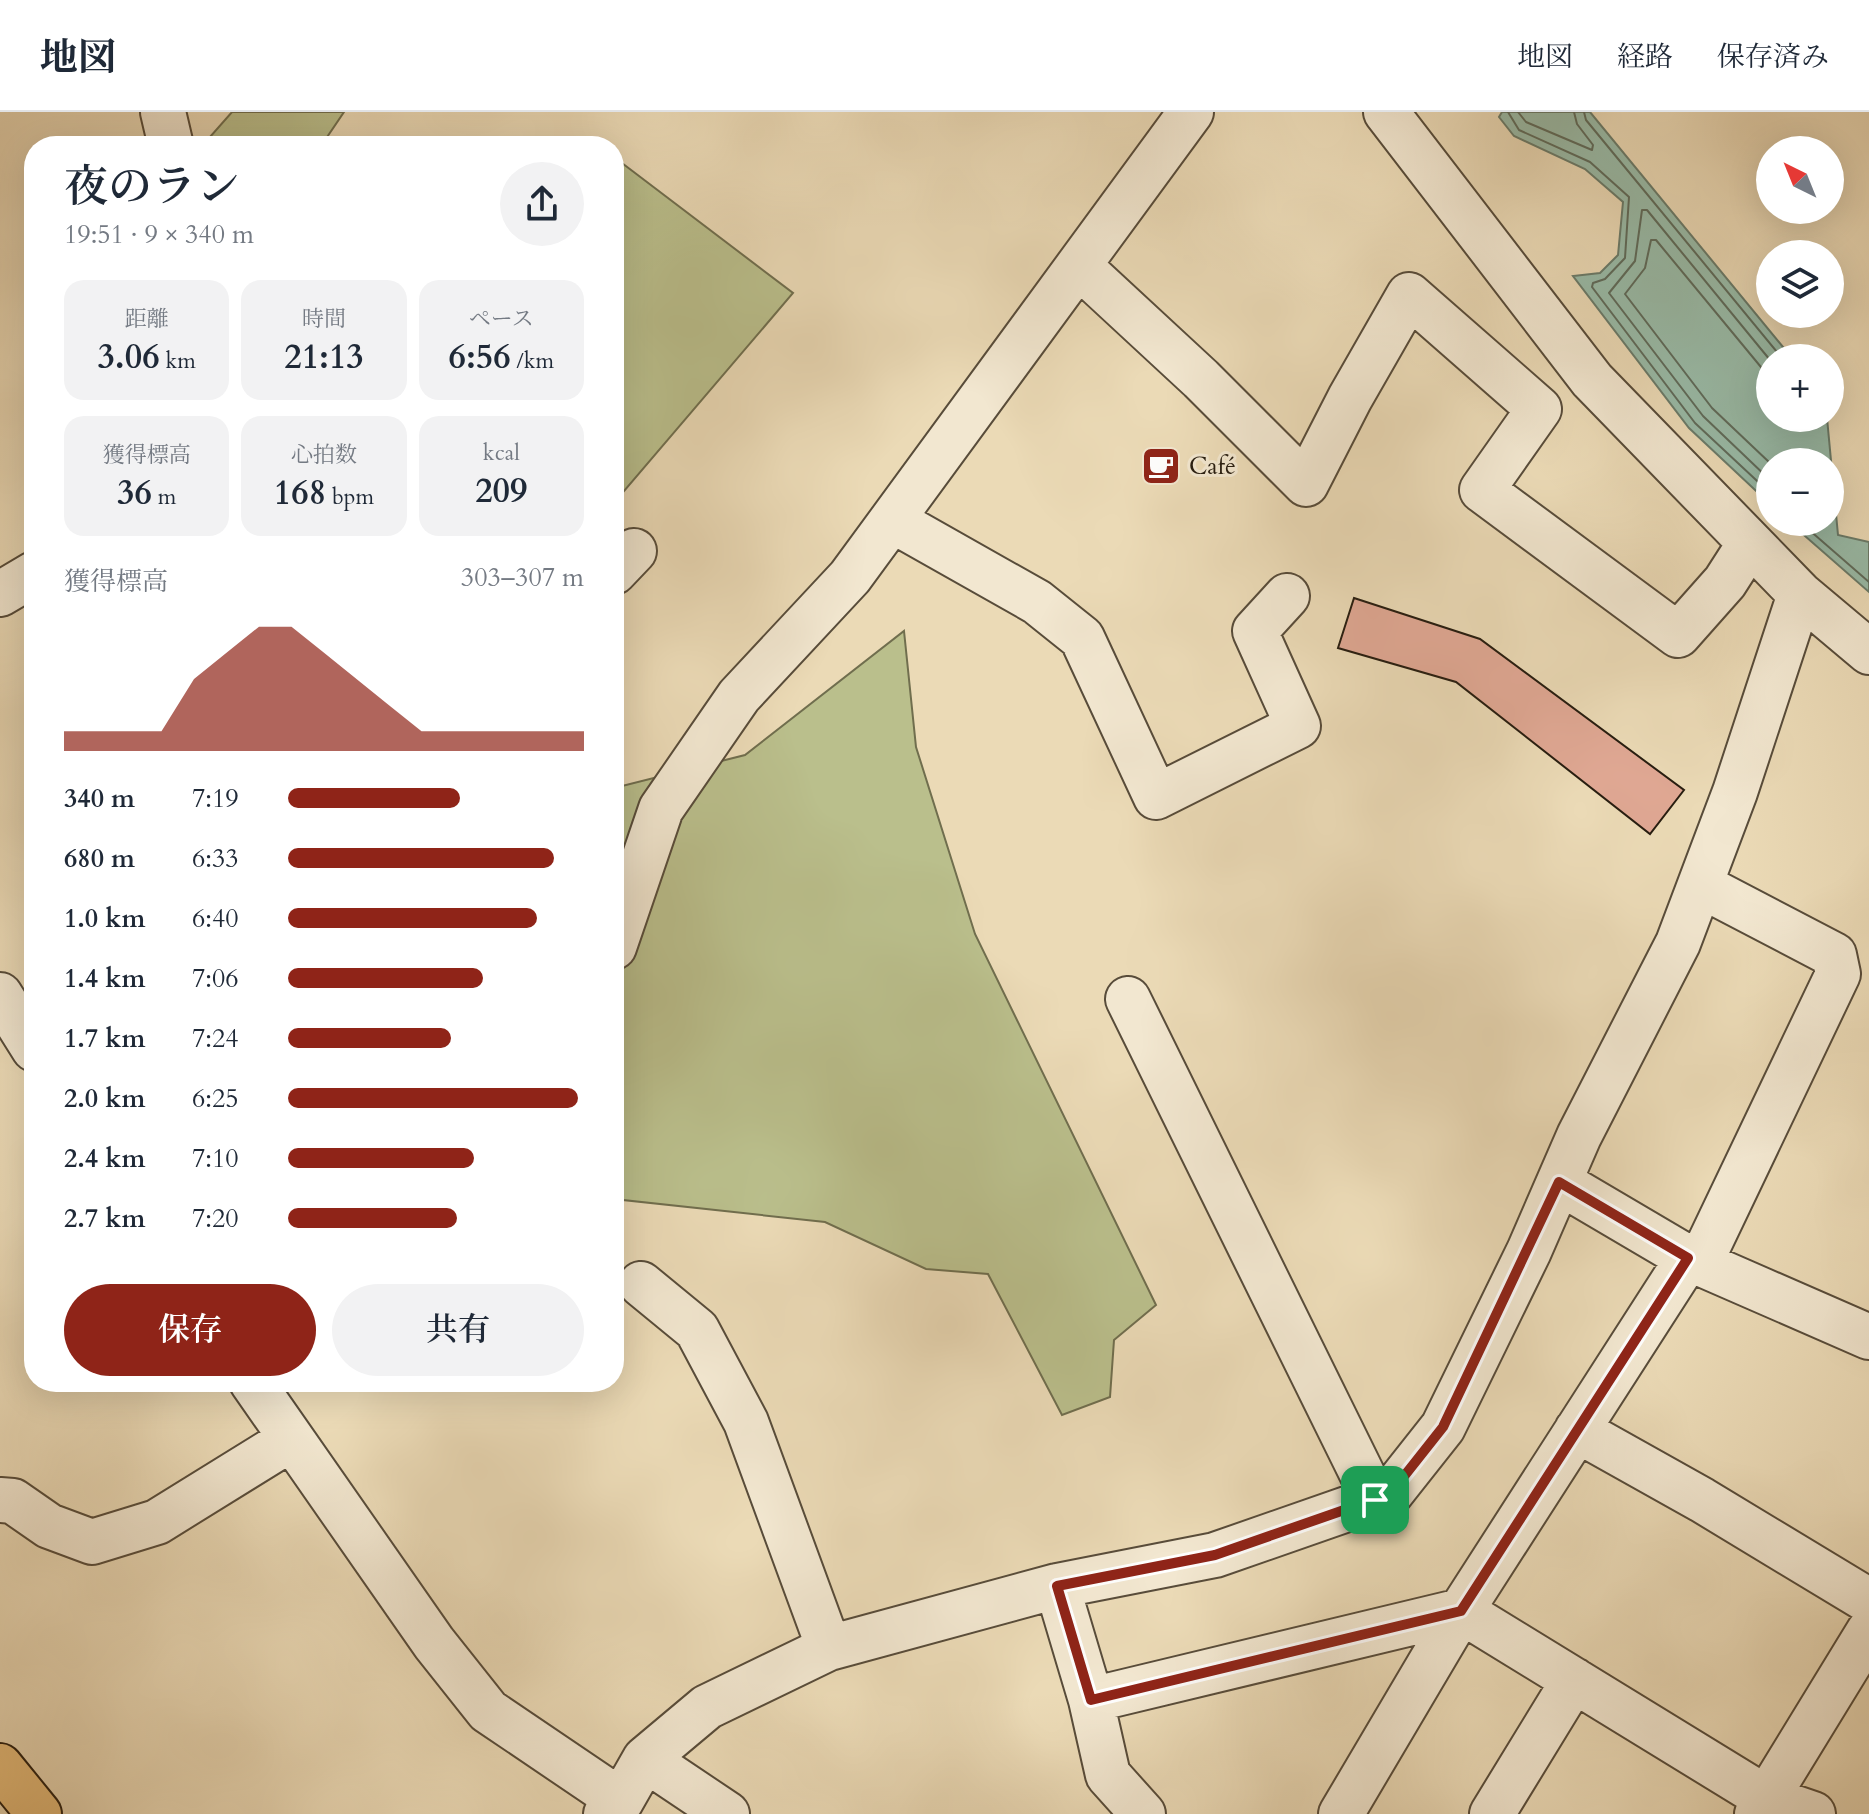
<!DOCTYPE html>
<html lang="ja">
<meta charset="utf-8">
<style>
:root{--surface:#fff;--page:#f2f2f3;--text:#1f2937;--muted:#747a83;--line:#e0e1e3;--accent:#8f2418}
body{margin:0;font-family:Cardo,"Noto Serif JP",serif;background:var(--page);color:var(--text);height:100vh;display:flex;flex-direction:column;font-size:30px;white-space:nowrap}
*{box-sizing:border-box;margin:0}
p{font-size:26px;color:var(--muted)}
.icon{flex:none;width:44px;height:44px;fill:none;stroke:currentColor;stroke-width:2;stroke-linecap:round;stroke-linejoin:round}
.map{position:relative;flex:1;overflow:hidden}
.panel{position:absolute;left:24px;top:24px;width:600px;height:1256px;display:flex;flex-direction:column;background:var(--surface);border-radius:32px;box-shadow:0 8px 32px #0002}
.panel>*{flex:none}
.needle{width:52px;rotate:317deg}
.fabs{position:absolute;left:1756px;top:24px;display:grid;gap:16px}
.fabs a{display:grid;place-items:center;width:88px;height:88px;border-radius:50%;background:var(--surface);box-shadow:0 8px 32px #0002;font-size:40px}
.pin{position:absolute;display:grid;place-items:center;width:68px;height:68px;color:#fff;margin:-34px;border-radius:16px;box-shadow:0 4px 12px #0006}
.round{display:grid;place-items:center;flex:none;width:84px;height:84px;border-radius:42px;background:var(--page)}
.summary{display:flex;align-items:center;justify-content:space-between;height:136px;padding:0 40px}
h1{font-size:44px;font-weight:600;line-height:60px}
.figures{display:grid;grid-template-columns:repeat(3,1fr);gap:12px;height:136px;padding:8px 40px}
.figures div{display:grid;align-content:center;border-radius:20px;background:var(--page);text-align:center}
.figures b{font-size:34px;font-weight:600}
.figures small{font-size:22px;font-weight:400}
.figures p{font-size:22px}
.chart{height:224px;padding:16px 40px}
.chart p{display:flex;justify-content:space-between}
.chart svg{width:100%;height:144px;margin-top:8px;fill:var(--accent);opacity:.7}
.action{display:flex;gap:16px;margin-top:auto;padding:16px 40px}
.action a{flex:1;height:92px;border-radius:48px;background:var(--accent);color:#fff;font-size:32px;font-weight:600;line-height:92px;text-align:center}
.action a+a{background:var(--page);color:var(--text)}
ul{padding:0 40px;list-style:none;font-size:26px}
li{display:grid;grid-template-columns:128px 96px 1fr;align-items:center;height:60px}
li i{height:20px;border-radius:10px;background:var(--accent)}
header{display:flex;align-items:center;gap:48px;box-sizing:border-box;height:112px;padding:0 40px;background:var(--surface);border-bottom:2px solid var(--line)}
header strong{font-size:38px}
nav{display:flex;gap:44px;margin-inline-start:auto;font-size:28px}
.map>svg:first-child{display:block}
.green{fill:#babf8c;stroke:#706e4e;stroke-width:2}
.water{fill:#99bba8;stroke:#6b7c6b;stroke-width:2}
.lines{fill:none;stroke-linecap:round;stroke-linejoin:round}
.shore{stroke:#606c5c;stroke-width:2}
.building{fill:#e0a894;stroke:#271d10;stroke-width:2}
.minor-casing{stroke:#584c3a;stroke-width:48}
.highway-casing{stroke:#271d10;stroke-width:48}
.minor{stroke:#f2e7d0;stroke-width:44}
.highway{stroke:#e6bd7b;stroke-width:44}
.route-casing{stroke:#fff;stroke-width:16}
.route{stroke:#8f2418;stroke-width:10}
.labels{text-anchor:middle;dominant-baseline:central;stroke-width:6;stroke-linejoin:round;paint-order:stroke}
.poi-label{font-size:24px;fill:#271d10;stroke:#f2e7d0;text-anchor:start}
</style>
<header>
<strong>地図</strong>
<nav><a>地図</a><a>経路</a><a>保存済み</a></nav>
</header>
<div class="map">
<svg width="1869" height="1702" viewBox="0 0 1869 1702">
<rect width="100%" height="100%" fill="#ebdab6"/>
<filter id="stains"><feTurbulence type="fractalNoise" baseFrequency=".0025" numOctaves="4"/><feColorMatrix values="0 0 0 0 .2 0 0 0 0 .09 0 0 0 0 .02 0 0 0 .5 -.17"/></filter>
<radialGradient id="worn" r=".72"><stop offset=".6" stop-color="#630" stop-opacity="0"/><stop offset="1" stop-color="#630" stop-opacity=".3"/></radialGradient>
<path class="green" d="M232 0H344L321 34H202Z
M614 45 793 181 619 385 614 384Z
M904 519 916 635 975 822 1156 1193 1114 1228 1110 1285 1062 1303 988 1162 926 1157 825 1110 614 1087V676L745 643Z"/>
<path class="water" d="M1502 0H1590L1792 246H1770V306H1827L1838 423 1869 430V480L1789 410H1830V350H1770V392L1689 316 1573 164 1600 161 1618 143 1623 90 1585 57 1514 24 1499 5Z"/>
<g class="lines">
<path class="shore" d="M1508 0 1519 18 1590 50 1629 85 1625 146 1605 167 1593 171 1592 175 1695 311 1770 381
M1518 0 1526 10 1592 38 1593 33 1577 12 1574 0
M1584 0 1586 8 1782 246
M1770 248 1647 98H1642L1635 149 1609 181 1703 304 1770 368
M1770 266 1656 128H1651L1645 156 1625 182 1712 296 1770 351
M1800 410 1869 470"/>
</g>
<path class="building" d="M1354 486 1480 527 1684 678 1650 722 1456 570 1338 536Z"/>
<g class="lines">
<defs>
<path id="minor" d="M163 0 171 34
M1386 0 1592 268 1800 482 1869 540
M1079 154 1201 267 1306 372 1350 286 1409 183 1539 297 1482 378 1678 523 1725 470 1750 431
M892 408 1037 490 1082 526 1156 685 1298 614 1255 519 1287 484
M614 460 634 439
M0 482 34 462
M614 835 661 697 739 584 850 465 1191 0
M0 883 34 937
M1128 887 1375 1388
M1559 1070 1688 1146 1869 1225
M1700 1151 1838 862 1834 843 1700 773
M641 1172 697 1218 746 1310 829 1536
M252 1270 434 1531 488 1599 621 1689
M1577 1318 1702 1388 1869 1489
M0 1388 13 1389 49 1414 92 1430 157 1410 291 1327
M1057 1474 1091 1588 1461 1499 1766 1686 1813 1702
M1091 1588 1108 1663 1143 1702
M645 1647 727 1702
M606 1702 621 1689 645 1647 707 1595 829 1536 1057 1474 1215 1443 1390 1382 1443 1315 1529 1139 1579 1024 1678 831 1735 680 1800 482
M1341 1702 1461 1499 1688 1146
M1492 1702 1574 1568
M1757 1702 1869 1519"/>
<path id="highway" d="M0 1654 39 1702"/>
</defs>
<use href="#minor" class="minor-casing"/>
<use href="#highway" class="highway-casing"/>
<use href="#minor" class="minor"/>
<use href="#highway" class="highway"/>
</g>
<g class="lines">
<defs>
<path id="route" d="M1559 1070 1688 1146 1461 1499 1091 1588 1057 1474 1215 1443 1390 1382 1443 1315Z"/>
</defs>
<use href="#route" class="route-casing"/>
<use href="#route" class="route"/>
</g>
<defs>
<symbol id="cafe-square" viewBox="-11 -11 22 22"><rect x="-9" y="-9" width="18" height="18" rx="4" fill="#8f2418" stroke="#f2e7d0"/><path d="M-5.5-4.5H6V0H3Q3 3.5 0 3.5H-2.5Q-5.5 3.5-5.5 0ZM3-3.2v2h1.7v-2ZM-6 4.5H4V6H-6Z" fill="#fff"/></symbol>
</defs>
<g fill-rule="evenodd">
<use href="#cafe-square" x="1139" y="332" width="44" height="44"/>
</g>
<g class="labels">
<g class="poi-label">
<text x="1189" y="354">Café</text>
</g>
</g>
<rect width="100%" height="100%" filter="url(#stains)"/>
<rect width="100%" height="100%" fill="url(#worn)"/>
</svg>
<div class="fabs">
<a><svg class="needle" viewBox="-14 -14 28 28"><path d="M0-13l5 13h-10z" fill="#e53935"/><path d="M0 13l5-13h-10z" fill="#747a83"/></svg></a>
<a><svg class="icon" aria-label="layers" viewBox="0 0 24 24"><path d="M12 4l9 5-9 5-9-5zM3 14l9 5 9-5"/></svg></a>
<a>+</a>
<a>−</a>
</div>
<div class="pin" style="left:1375px;top:1388px;background:#1e9e55"><svg class="icon" aria-label="arrive" viewBox="0 0 24 24"><path d="M6 21V4h12l-3 4 3 4H6"/></svg></div>
<section class="panel">
<div class="summary"><div><h1>夜のラン</h1><p>19:51 · 9 × 340 m</p></div><a class="round"><svg class="icon" aria-label="share" viewBox="0 0 24 24"><path d="M12 15V3M7 8l5-5 5 5M5 13v7h14v-7"/></svg></a></div>
<div class="figures">
<div><p>距離</p><b>3.06<small> km</small></b></div>
<div><p>時間</p><b>21:13</b></div>
<div><p>ペース</p><b>6:56<small> /km</small></b></div>
</div>
<div class="figures">
<div><p>獲得標高</p><b>36<small> m</small></b></div>
<div><p>心拍数</p><b>168<small> bpm</small></b></div>
<div><p>kcal</p><b>209</b></div>
</div>
<div class="chart"><p><span>獲得標高</span>303–307 m</p>
<svg viewBox="0 0 160 44" preserveAspectRatio="none"><path d="M0 44V38L10 38L20 38L30 38L40 22L50 14L60 6L70 6L80 14L90 22L100 30L110 38L120 38L130 38L140 38L150 38L160 38V44z"/></svg>
</div>
<ul>
<li><b>340 m</b>7:19<i style="width:58%"></i></li>
<li><b>680 m</b>6:33<i style="width:90%"></i></li>
<li><b>1.0 km</b>6:40<i style="width:84%"></i></li>
<li><b>1.4 km</b>7:06<i style="width:66%"></i></li>
<li><b>1.7 km</b>7:24<i style="width:55%"></i></li>
<li><b>2.0 km</b>6:25<i style="width:98%"></i></li>
<li><b>2.4 km</b>7:10<i style="width:63%"></i></li>
<li><b>2.7 km</b>7:20<i style="width:57%"></i></li>
</ul>
<div class="action"><a>保存</a><a>共有</a></div>
</section>
</div>
